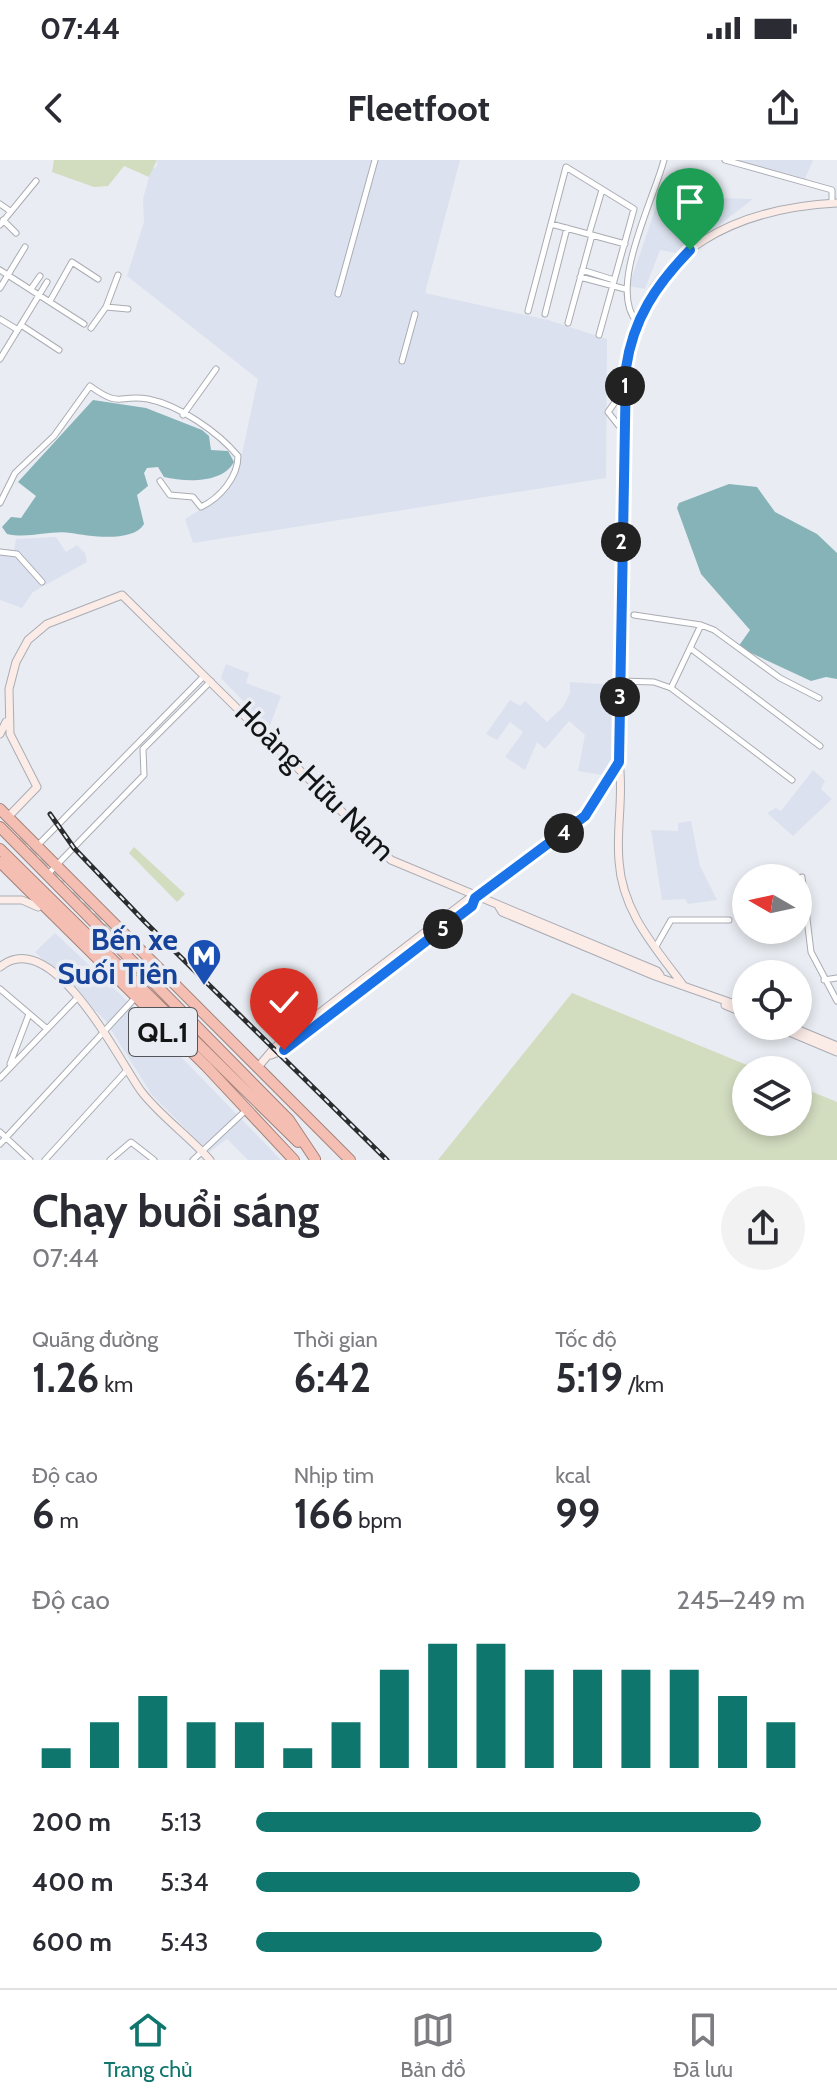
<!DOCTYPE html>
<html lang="vi">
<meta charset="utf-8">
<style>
:root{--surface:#fff;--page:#f2f2f3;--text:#2b2b33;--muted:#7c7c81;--line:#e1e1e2;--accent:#0f766e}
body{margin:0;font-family:Cabin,sans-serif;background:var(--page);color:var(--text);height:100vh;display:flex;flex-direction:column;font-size:30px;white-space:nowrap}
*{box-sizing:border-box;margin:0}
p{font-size:26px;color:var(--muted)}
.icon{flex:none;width:44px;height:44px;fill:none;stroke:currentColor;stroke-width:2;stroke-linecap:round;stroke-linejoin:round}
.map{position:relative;height:1000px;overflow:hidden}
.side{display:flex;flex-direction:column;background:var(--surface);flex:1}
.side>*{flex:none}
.needle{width:52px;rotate:279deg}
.tools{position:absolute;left:732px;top:704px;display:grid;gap:16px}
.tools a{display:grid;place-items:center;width:80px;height:80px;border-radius:50%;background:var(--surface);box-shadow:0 4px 12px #0003;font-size:40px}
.pin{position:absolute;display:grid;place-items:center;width:68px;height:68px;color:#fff;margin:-82px -34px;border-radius:50% 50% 50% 0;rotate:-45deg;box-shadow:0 0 8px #0007}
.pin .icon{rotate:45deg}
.km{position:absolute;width:40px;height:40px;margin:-20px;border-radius:50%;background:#222;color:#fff;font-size:22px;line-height:40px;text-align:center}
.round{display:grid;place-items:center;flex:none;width:84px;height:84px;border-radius:42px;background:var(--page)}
.headline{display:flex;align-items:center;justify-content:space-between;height:136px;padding:0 32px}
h1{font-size:44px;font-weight:700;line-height:60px}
.stats{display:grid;grid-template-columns:repeat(3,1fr);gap:12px;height:136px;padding:8px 32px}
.stats div{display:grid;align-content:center}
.stats b{font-size:40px;font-weight:700}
.stats small{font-size:22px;font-weight:400}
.stats p{font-size:22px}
.chart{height:224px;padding:16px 32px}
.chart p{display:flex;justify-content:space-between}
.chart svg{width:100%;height:144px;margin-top:8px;stroke:var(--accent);stroke-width:6}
ul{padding:0 32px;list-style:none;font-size:26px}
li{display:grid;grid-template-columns:128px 96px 1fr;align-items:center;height:60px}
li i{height:20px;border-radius:10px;background:var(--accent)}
.status{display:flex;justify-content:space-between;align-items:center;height:56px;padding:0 40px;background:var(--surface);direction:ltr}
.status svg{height:22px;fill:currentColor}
header{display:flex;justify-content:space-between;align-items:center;height:104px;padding:0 32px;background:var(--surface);font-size:36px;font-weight:700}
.menu{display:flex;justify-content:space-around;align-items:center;height:112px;border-top:2px solid var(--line);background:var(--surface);font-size:22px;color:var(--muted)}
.menu a{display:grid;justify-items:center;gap:4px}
.menu .active{color:var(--accent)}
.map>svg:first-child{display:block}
.built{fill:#dbe1ee}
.green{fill:#d2dcbf}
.water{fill:#85b3b7}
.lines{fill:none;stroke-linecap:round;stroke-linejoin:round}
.highway-tunnel{stroke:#c9ccd1;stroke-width:10;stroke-dasharray:10 5;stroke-linecap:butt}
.street-casing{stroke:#aaacb3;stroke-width:7}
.secondary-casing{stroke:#aaacb3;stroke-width:9}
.highway-casing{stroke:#a5837b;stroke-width:12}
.street{stroke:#fff;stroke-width:5}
.secondary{stroke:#fcece8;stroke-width:7}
.highway{stroke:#f4bfb2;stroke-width:10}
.rail-casing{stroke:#2a2c2e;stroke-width:5}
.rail{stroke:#e9ecf2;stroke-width:2;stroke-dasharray:6;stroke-linecap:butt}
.route-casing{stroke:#fff;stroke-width:16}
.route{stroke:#1a73e8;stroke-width:10}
.labels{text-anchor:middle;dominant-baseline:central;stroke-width:7;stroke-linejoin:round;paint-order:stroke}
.shield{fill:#e9ecf2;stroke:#535558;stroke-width:2}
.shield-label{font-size:28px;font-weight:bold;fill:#131416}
.street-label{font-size:30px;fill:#131416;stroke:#e9ecf2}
.transit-label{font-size:30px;font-weight:bold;fill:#164399;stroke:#e9ecf2;text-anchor:end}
</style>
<div class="status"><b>07:44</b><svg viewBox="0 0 49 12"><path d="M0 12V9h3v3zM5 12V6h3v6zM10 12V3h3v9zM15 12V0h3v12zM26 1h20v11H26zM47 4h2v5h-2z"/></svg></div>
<header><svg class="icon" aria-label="back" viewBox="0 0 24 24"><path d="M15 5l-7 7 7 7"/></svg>Fleetfoot<svg class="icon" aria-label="share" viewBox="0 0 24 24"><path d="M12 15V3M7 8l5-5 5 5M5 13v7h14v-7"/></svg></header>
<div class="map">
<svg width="837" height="1000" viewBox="0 0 837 1000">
<rect width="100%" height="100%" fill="#e9ecf2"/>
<path class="built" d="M157 0H460L425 133 548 160 607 179 606 318 193 383 185 359 216 340 240 303 258 219 127 116 144 62 143 39 151 10 157 6Z
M736 0H813L805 19Z
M664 24 717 38 753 39 681 94 660 90 645 129 629 126Z
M56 377 66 392 77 385 85 393 87 402 33 432 22 448 0 440V389L14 390 16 379Z
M226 504 249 513 246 523 281 536 269 568 221 518Z
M570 522 615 525 616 601 608 616 578 611 585 575 569 561 545 589 537 582 525 610 505 597 523 572 510 562 497 580 486 574 510 540 520 546 525 541 547 562 563 547 570 533Z
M813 610 825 621 821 629 832 639 793 676 767 653 776 648 781 651Z
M691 661 700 706 717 740 688 744 685 739 662 740 651 670 678 671V663Z
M55 773 123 837 281 1000H248L227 979 209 992 152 935 105 860 35 792Z"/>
<path class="green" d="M54 0H157L149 17 124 6 108 26 94 27 52 12Z
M134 687 185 734 177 742 129 693Z
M572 833 759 910H746V962H798V926L837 942V1000H438Z"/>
<path class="water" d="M93 240 146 248 202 270 209 276 211 290 228 291 234 302C222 324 185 322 164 317L158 307 147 308 144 313 148 326 137 335 144 364C133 383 89 376 71 373 50 370 29 379 7 374L2 367 11 357 21 358 36 336 18 322Z
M729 324 757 327 775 352 817 374 837 393V519L826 517 811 521 738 487 750 470 701 414 677 348 679 343Z"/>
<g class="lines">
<path class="highway-tunnel" d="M20 677 65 722
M74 731 132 789"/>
<defs>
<path id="street" d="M725 0 832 30V43
M0 44 10 51
M3 60 16 73
M551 64 566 7 634 49 599 175
M0 65 36 21
M589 74 602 30
M0 110 84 164
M582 110 614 120
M580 117 625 129
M0 128 25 87
M31 129 40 116
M338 134 375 0
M50 141 72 102 98 119
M106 147 128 149
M528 151 551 64 592 75
M545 154 567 68
M0 159 18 170
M637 162C607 129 654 39 664 0
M568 163 592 75 625 84
M21 165 59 190
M91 168 106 147 118 115
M0 199 47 122
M402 201 415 154
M623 231 608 252 623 271
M183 255 216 209
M0 343 15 313 54 276 90 226C122 249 117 234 148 239 179 245 218 272 238 296 238 317 220 338 201 347L193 337 170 335 160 321
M0 392 17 394 42 422
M634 455 701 465
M690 488 820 586
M621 521 654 522 671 528 792 620
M671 528 701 465 714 470 780 518 819 538
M37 686 204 516
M48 714 144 615 143 589 211 521
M802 717 811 792 837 841
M655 788 671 760H729
M824 820 837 818
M0 829 46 868
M10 904 29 854
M0 918 78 837
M0 972 30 1000
M0 984 135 838
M45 1000 128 909
M110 1000 131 982 154 1000
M193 1000 244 952"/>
<path id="secondary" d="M0 574 6 562
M8 657 37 627 10 574 9 529 16 502 28 480 47 464 122 435 391 700 657 811 660 815
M0 740H22L38 747
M499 747 502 752 655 816 746 848
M0 807C52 764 118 899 141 931 160 956 189 976 210 1000
M683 825C654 786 622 751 619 701 616 667 624 635 619 602 621 515 620 427 622 340 623 292 619 241 628 193 647 88 740 48 837 43
M725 845 746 854
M775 866 837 892
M789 866 837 886
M271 895 284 890 472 746 475 738
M258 907 275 887 467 740 574 666 596 644 619 602"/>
<path id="highway" d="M0 649 350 1000
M0 667 289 960 315 999
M0 689 298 982
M0 702 206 906 294 1000"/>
</defs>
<use href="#street" class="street-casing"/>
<use href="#secondary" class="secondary-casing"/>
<use href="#highway" class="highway-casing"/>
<use href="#street" class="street"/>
<use href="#secondary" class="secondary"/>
<use href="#highway" class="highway"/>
<defs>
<path id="rail" d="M50 654 74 688 145 762 387 1000"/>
</defs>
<use href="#rail" class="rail-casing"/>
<use href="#rail" class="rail"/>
</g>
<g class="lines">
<defs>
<path id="route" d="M284 890 472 746 475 738 585 656 619 602 626 208C633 159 656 125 690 90"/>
</defs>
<use href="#route" class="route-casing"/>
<use href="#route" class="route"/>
</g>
<defs>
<symbol id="metro-pin" viewBox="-11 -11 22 30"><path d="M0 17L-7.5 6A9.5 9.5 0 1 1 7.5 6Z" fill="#1a4fb4" stroke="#e9ecf2"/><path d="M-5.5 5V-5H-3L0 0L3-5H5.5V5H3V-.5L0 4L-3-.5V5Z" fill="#fff"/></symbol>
</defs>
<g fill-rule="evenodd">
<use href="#metro-pin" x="184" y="776" width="40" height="54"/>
</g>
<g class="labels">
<rect class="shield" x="129" y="848" width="68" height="48" rx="6"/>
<g class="shield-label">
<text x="163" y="872">QL.1</text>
</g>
<g class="street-label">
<text transform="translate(315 621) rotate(45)">Hoàng Hữu Nam</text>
</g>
<g class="transit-label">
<text x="178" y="779">Bến xe<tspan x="178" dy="34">Suối Tiên</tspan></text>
</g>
</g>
</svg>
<div class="tools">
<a><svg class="needle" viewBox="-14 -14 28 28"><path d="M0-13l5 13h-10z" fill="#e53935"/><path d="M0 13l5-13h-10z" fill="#7c7c81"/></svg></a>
<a><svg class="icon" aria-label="locate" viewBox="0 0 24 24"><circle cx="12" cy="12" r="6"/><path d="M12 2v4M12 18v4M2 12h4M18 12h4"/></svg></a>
<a><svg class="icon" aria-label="layers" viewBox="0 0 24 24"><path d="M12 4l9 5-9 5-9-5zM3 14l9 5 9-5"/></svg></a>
</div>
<div class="pin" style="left:690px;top:90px;background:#1e9e55"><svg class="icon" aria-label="arrive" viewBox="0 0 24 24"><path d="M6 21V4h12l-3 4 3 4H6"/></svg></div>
<div class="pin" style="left:284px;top:890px;background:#d93025"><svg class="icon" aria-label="check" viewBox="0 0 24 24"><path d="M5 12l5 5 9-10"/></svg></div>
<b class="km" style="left:625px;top:226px">1</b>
<b class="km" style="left:621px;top:382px">2</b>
<b class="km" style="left:620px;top:537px">3</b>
<b class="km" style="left:564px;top:673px">4</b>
<b class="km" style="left:443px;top:769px">5</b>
</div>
<section class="side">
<div class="headline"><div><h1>Chạy buổi sáng</h1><p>07:44</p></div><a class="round"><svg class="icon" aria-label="share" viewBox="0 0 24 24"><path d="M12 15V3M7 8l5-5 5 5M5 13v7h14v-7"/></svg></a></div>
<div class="stats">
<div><p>Quãng đường</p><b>1.26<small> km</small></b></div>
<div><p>Thời gian</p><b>6:42</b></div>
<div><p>Tốc độ</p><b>5:19<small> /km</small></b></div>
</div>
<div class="stats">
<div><p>Độ cao</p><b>6<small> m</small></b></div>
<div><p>Nhịp tim</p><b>166<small> bpm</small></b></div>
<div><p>kcal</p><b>99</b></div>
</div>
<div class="chart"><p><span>Độ cao</span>245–249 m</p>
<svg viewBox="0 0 160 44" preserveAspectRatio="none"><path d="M5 44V38M15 44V30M25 44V22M35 44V30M45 44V30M55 44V38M65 44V30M75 44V14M85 44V6M95 44V6M105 44V14M115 44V14M125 44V14M135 44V14M145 44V22M155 44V30"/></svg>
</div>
<ul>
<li><b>200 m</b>5:13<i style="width:92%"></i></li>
<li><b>400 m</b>5:34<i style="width:70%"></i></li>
<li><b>600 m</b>5:43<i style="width:63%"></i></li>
</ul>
</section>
<nav class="menu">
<a class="active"><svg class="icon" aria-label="home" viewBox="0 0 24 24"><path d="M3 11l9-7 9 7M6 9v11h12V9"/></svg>Trang chủ</a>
<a><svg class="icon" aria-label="map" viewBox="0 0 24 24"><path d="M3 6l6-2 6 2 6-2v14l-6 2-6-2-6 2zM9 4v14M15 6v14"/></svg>Bản đồ</a>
<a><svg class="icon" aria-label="saved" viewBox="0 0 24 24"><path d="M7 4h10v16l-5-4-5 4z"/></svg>Đã lưu</a>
</nav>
